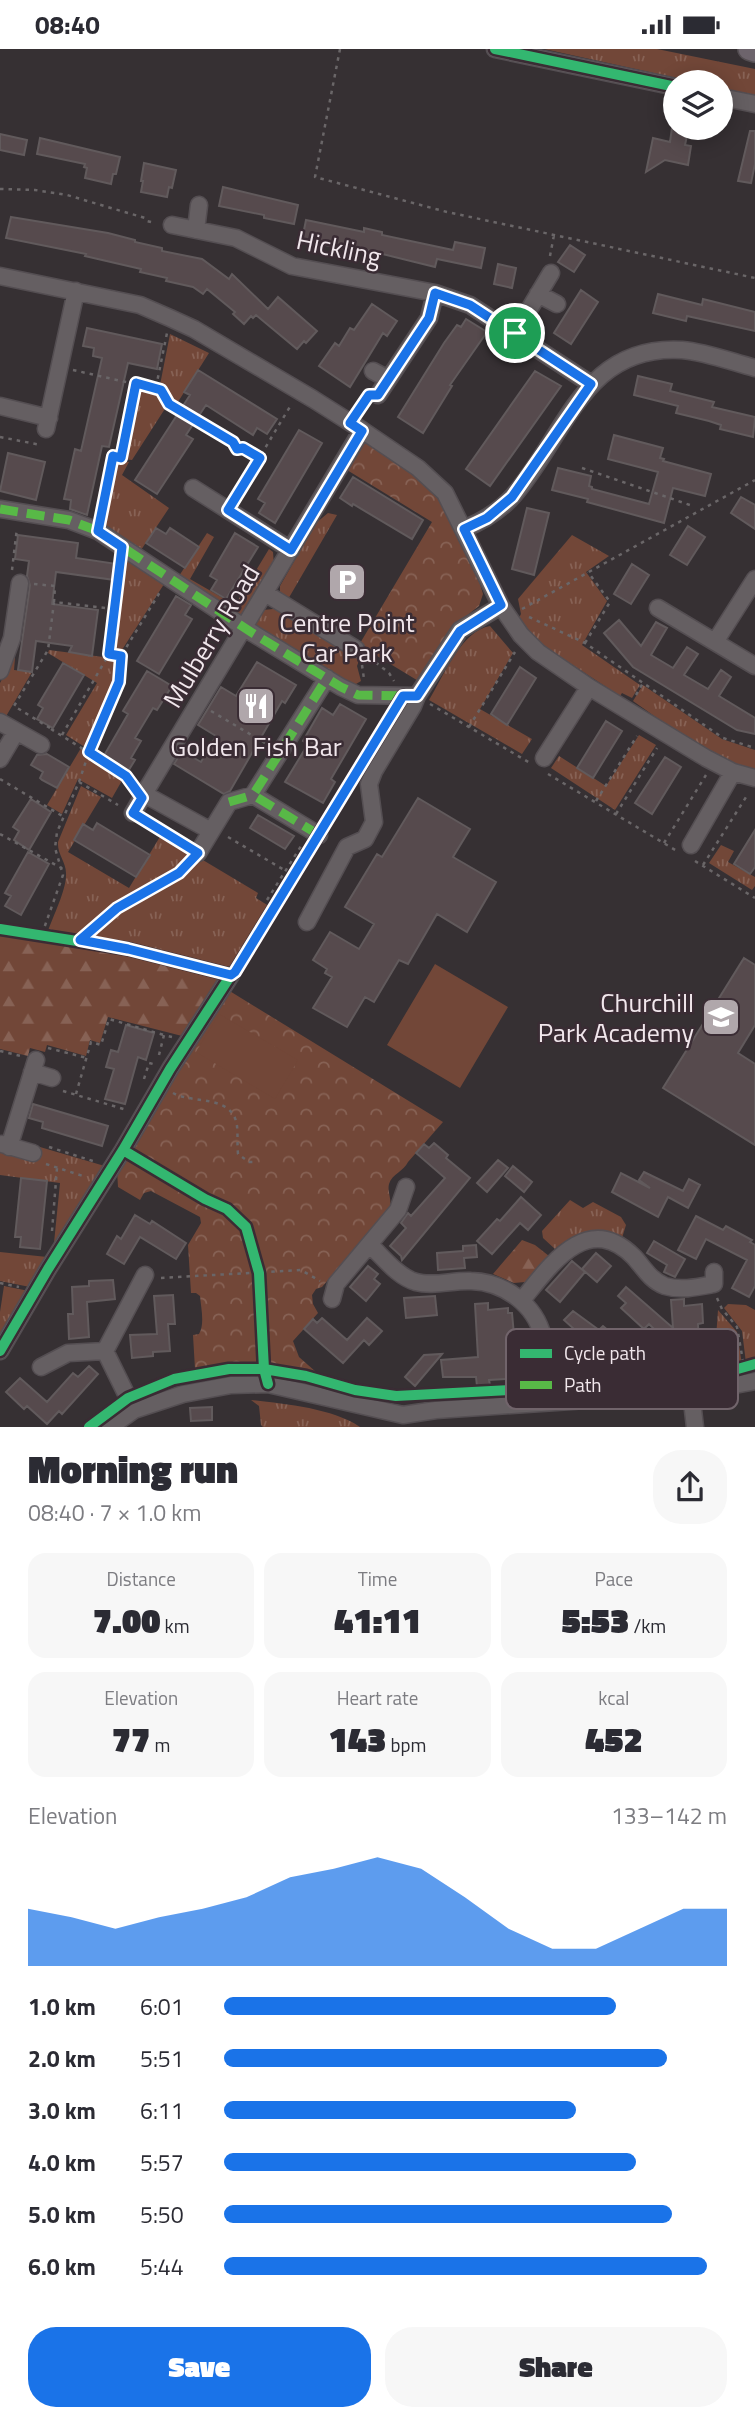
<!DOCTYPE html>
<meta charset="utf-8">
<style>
:root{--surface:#fff;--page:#f7f7f7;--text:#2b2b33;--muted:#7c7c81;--accent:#1a73e8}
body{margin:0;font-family:"Titillium Web",sans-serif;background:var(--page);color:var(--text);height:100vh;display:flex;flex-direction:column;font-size:26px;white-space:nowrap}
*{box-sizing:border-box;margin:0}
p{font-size:23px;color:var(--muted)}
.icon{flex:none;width:38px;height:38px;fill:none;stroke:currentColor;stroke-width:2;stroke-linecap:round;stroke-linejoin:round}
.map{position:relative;height:1378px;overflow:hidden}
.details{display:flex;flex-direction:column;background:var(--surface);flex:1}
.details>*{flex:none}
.buttons{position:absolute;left:663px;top:21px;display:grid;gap:14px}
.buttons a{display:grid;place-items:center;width:70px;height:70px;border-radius:50%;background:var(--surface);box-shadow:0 4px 18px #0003;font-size:35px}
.pin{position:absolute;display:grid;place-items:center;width:60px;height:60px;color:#fff;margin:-30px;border:4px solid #fff;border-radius:50%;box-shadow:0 2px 7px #0007}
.round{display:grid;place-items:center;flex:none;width:74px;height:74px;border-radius:28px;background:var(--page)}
.summary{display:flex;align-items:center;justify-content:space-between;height:119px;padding:0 28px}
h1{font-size:38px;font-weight:800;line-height:52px}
.stats{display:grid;grid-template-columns:repeat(3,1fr);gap:10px;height:119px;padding:7px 28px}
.stats div{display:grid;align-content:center;border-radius:18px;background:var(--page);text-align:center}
.stats b{font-size:35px;font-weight:800}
.stats small{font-size:19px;font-weight:400}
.stats p{font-size:19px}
.chart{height:196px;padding:14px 28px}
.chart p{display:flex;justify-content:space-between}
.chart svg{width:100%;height:126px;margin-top:7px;fill:var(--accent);opacity:.7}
.primary-button{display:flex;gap:14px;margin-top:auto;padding:14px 28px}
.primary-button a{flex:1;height:80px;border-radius:28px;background:var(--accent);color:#fff;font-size:28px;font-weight:800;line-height:80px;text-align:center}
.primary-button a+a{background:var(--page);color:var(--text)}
ul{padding:0 28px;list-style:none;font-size:23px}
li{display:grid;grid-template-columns:112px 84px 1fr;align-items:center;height:52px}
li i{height:18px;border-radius:9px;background:var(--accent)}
.status{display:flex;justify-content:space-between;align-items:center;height:49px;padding:0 35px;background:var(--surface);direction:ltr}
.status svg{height:19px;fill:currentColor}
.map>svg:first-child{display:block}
.grass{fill:url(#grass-tufts)}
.forest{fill:url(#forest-firs)}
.park{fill:url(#park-crowns)}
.garden{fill:#724738}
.building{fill:#564a4d;stroke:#615a5c;stroke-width:2}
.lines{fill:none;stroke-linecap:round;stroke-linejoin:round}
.minor-casing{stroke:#544e52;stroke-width:19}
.major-casing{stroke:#544e52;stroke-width:24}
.path{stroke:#6a6668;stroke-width:2.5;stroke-dasharray:3.5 5;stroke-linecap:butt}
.minor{stroke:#655f62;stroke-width:16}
.major{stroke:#6d646c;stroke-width:21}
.quiet{stroke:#58b947;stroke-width:9;stroke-dasharray:18 9;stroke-linecap:butt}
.cycleway-casing{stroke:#3a2c34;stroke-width:15}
.cycleway{stroke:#33b770;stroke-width:10}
.route-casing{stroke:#fff;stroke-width:14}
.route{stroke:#1a73e8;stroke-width:9}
.labels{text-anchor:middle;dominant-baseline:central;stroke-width:5;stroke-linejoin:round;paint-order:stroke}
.street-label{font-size:26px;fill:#f1e7ec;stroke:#3a2c34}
.poi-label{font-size:26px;fill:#f1e7ec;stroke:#3a2c34}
.key{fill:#3a2c34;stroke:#71646b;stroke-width:2}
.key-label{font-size:19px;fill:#f1e7ec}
</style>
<div class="status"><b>08:40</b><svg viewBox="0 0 49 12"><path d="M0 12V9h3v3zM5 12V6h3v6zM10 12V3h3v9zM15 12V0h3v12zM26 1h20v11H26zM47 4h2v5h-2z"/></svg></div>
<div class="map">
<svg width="755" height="1378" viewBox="0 0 755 1378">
<defs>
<pattern id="grass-tufts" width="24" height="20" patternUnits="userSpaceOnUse" patternTransform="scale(1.75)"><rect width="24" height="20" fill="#724738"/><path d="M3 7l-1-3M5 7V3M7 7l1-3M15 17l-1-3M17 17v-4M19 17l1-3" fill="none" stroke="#876255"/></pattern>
<pattern id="forest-firs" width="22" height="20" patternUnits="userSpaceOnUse" patternTransform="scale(1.75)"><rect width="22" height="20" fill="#724738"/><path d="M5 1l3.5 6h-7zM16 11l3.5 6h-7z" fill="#876255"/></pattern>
<pattern id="park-crowns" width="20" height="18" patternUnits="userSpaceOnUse" patternTransform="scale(1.75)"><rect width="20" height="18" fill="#724738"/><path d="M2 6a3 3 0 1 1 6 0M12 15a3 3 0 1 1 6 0" fill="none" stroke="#876255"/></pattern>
</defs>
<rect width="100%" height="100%" fill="#363033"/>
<path class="grass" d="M544 0H657L755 20V46L721 39V33H695Z
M170 285 209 304 176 356 160 336Z
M137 336 160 342 168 355 132 411 123 410Z
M114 410 129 413 122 426 169 459 141 501 100 476Z
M328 464 337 466 287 552 280 545V537L316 474Z
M207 484 214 488 190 530 235 556 269 500 273 503 274 517 243 569 179 527Z
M572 486 609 507 586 523 607 552 582 596 640 636 632 649 622 644 620 647 539 594 519 569 521 565 518 550Z
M123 503 166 532 120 604 115 637 88 700 66 686 97 634 48 604 49 601 111 609Z
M273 560 282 561 361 606 357 617 361 632 356 635 344 634 253 578 263 561Z
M490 577 513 604 480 660 532 690 522 705 429 651C443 628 462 581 490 577Z
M13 609H15L14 621 32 623 5 669 0 666V634Z
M643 636 722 690 755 701V720C713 714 668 676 633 652Z
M639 686 656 696 615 761 551 719 559 707 606 737Z
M81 699 124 728 112 749 78 730 62 765 47 756Z
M81 737 101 748 68 803 129 839 161 786 258 844 256 849 272 859 233 922 101 892 48 882C53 867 67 840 66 824 66 813 57 805 58 793Z
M721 796 734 802 728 813 755 828V837L752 841 709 814Z
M40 1098 108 1118 53 1204 60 1134 0 1126V1099L38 1109Z
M570 1151 583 1159 593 1153 621 1168 626 1176 622 1189C597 1180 575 1182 555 1200L543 1189 542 1182Z
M0 1203 47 1208 30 1238 0 1232Z
M4 1237 29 1242 0 1289V1263Z
M728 1255 746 1256 755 1261V1311L746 1314 742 1282 724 1259Z
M718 1261 737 1283 742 1316 718 1321 716 1289Z
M755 1318V1325L712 1335 602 1344 598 1338 697 1331Z
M251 1351C284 1355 332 1359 360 1378H263L261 1376 259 1357Z"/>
<path class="forest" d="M0 882C73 891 143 906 214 922L218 929 186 988 108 968 100 994 90 991 86 1007 47 996 45 1003 30 999 28 1007 0 1000Z
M522 1191 535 1196 549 1207 525 1233 514 1234 493 1225Z"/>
<path class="park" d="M364 393 429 435 437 447 478 528 483 545 479 557 460 572 420 633 359 596 432 473 347 421Z
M228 941 443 1073 408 1113C404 1122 392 1125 389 1135 387 1143 392 1150 390 1159L322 1238 316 1240 312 1246 313 1255 318 1264 293 1292 299 1308 316 1323C275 1314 236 1313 195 1320L193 1286 199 1285C205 1275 201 1259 200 1247L196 1244H191L188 1196 201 1174 200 1168 151 1142 144 1144 140 1151 118 1138 117 1121Z"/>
<path class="garden" d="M435 915 508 958 460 1039 387 996Z
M219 965 298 1011 275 1050 196 1003Z"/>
<path class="building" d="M672 79 688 82 685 96 691 97 688 116 665 111 646 123 653 89 670 93Z
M750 82H755V115L751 134 738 132Z
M0 85 27 91 24 106 0 101Z
M40 89 120 108 116 125H113L111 135 85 129 87 119 84 118 85 115 37 105Z
M144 114 176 121 172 139 169 138 167 148 141 143 143 132H141Z
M223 138 298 156 294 175 264 169V166L219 157Z
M11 168 108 184 135 191V193L162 199V202L202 210 229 230 232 225 268 260 278 248 317 282 306 294 304 292 297 300 256 266 253 269 251 267 244 275 233 265 235 263 207 240 203 245 193 238 166 232 167 229 140 223 141 220 85 207 86 205 6 189Z
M306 171 364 183V179L382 183V186L453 201 455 193 485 199 481 219 437 210 435 218 350 197 349 201 302 191Z
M570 196 585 206 574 223 558 213Z
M498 215 516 219 512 239 494 235Z
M581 241 598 253 571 295 554 284Z
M658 245 702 256 703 250 755 263V282L687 267 686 272 653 264Z
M372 255 397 272 387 287 383 284 350 338 319 317 335 294 339 297 350 279 354 281Z
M466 270 487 283 450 336 452 337 423 384 398 368 444 294 457 276 461 278Z
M87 279 162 295 157 320 128 314 109 398 102 397 87 466 70 460 71 451 64 450 75 400 81 402 102 309 93 307 94 299 83 297Z
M198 321 277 370 267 385 257 379 253 386 206 356 186 386 193 390 157 445 135 431 190 346 184 343Z
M535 322 561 337 490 437 466 420Z
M638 327 672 335 670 342 714 353 712 358 755 368 753 388 720 380 721 376 709 372 676 364 678 357 634 346Z
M299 381 322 394 275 474 259 464 265 454 258 450Z
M614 386 663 399 660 409 664 410 663 412 711 425 705 447 673 439 664 474 587 453 588 450 552 441 558 419 591 427 589 437 592 438V440L649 455 658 423 608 410Z
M8 404 45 413 36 451 0 442Z
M353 428 423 471 412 490 353 455 352 457 340 449Z
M741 448 755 456V480L731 464Z
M527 459 549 464 534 526 512 520Z
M688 477 705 488 687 516 670 506Z
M156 479 166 485 170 479 199 498 185 519 146 494Z
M235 484 258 498 226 550 211 541 217 531 210 527Z
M18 486 78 494 76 509 117 515 115 531 56 523 52 555 98 561 92 607 69 603 72 597 36 592 32 623 18 621 30 536 27 527 29 512 15 510Z
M632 515 649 526 631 555 614 545Z
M176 547 191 556 185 566 192 570 159 625 137 612Z
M619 571 641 597 656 573 667 579 651 606 673 619 687 598 698 605 684 626 708 640 721 621 731 628 719 647 755 669V685L737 681 633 618 604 584Z
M257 613 296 636 285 654 282 652 230 742 224 745 174 715 182 702 201 713 216 687 198 676 221 638 236 647Z
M63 614 84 626 53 679 37 670 43 659 38 656Z
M520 618 536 629 507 676 491 665Z
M147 622 172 637 157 661 153 659 135 689 141 692 131 709 135 711 127 724 102 710 128 665 123 662Z
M340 655 366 670 331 730 335 733 323 754 285 733 308 695 303 692 322 659 333 666Z
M606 672 622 682 593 729 577 719Z
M47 705 69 718 57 739 42 731 40 729 43 723 31 716 37 706Z
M665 708 681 718 652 765 635 754Z
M418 749 470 780 453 808 496 833 467 883 437 865 408 915 399 911 374 953 365 948 347 978 313 959 332 928 325 924 327 920 313 911 330 883 359 900 374 875 345 858 377 805 382 808Z
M31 750 51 763 29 801 14 791 19 782 13 778Z
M258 766 294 787 285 800 250 779Z
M97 774 150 806 136 828 74 791 83 775 93 781Z
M755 781V818L750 825 734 815Z
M28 803 49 815 21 866 5 857 11 847 5 844Z
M744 909 755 916V976L738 1004 755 1015V1096L663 1039Z
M126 976 154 984 146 1011 138 1008 125 1055 105 1050 114 1020 106 1018 111 1001 118 1003Z
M33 1055 108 1077 102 1097 42 1079 43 1073 29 1069Z
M434 1094 448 1106 446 1109 470 1129 402 1211 401 1207 390 1197 406 1179 401 1174 408 1164 411 1167 445 1129 416 1104 424 1095 429 1099Z
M498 1111 508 1119 487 1143 477 1134Z
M513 1117 532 1133 524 1143 505 1127Z
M644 1123 683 1142 689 1130 700 1136 688 1159 668 1148 658 1168 612 1143 621 1124 650 1139 639 1131Z
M21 1129 47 1132 40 1200 20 1198 21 1188H15Z
M521 1148 541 1166 528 1181 520 1174 492 1205 477 1192 497 1170 500 1172Z
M135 1166 150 1175 152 1172 186 1194 176 1210 140 1188 124 1215 107 1205 117 1187 121 1190Z
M696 1167 723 1181 726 1177 752 1191 750 1193 755 1196V1237L749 1248 732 1239 747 1211 706 1190 696 1210 678 1201Z
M654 1192 685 1210 675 1228 664 1223 667 1216 647 1204Z
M476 1196 477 1208 464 1209 465 1219 438 1221 437 1204 463 1202V1197Z
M596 1204 611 1217 597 1233 582 1220Z
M572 1212 585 1223 560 1253 546 1241Z
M368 1217 378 1225 374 1230 380 1235 366 1252 350 1238Z
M113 1231 115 1250 87 1253 89 1288 69 1290 68 1265H73L72 1238 89 1237V1232Z
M626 1238 673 1279 671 1251 684 1250V1257L702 1255 703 1274 698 1275 700 1314 679 1316 677 1284 660 1286 649 1275 644 1280 621 1259 626 1254 618 1247Z
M173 1246 175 1275H168L170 1302 153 1303V1307L132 1309 130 1286 157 1285 154 1247Z
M435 1247 437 1266 406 1269 404 1249Z
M488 1254V1261L508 1259V1264H512L514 1286 520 1287 524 1329 489 1331 490 1336 477 1337 476 1328H443L441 1311 478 1308 475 1255Z
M573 1262 599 1281 603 1277 610 1283V1288L604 1295 595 1286 585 1297 570 1284 574 1280 564 1271Z
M322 1269 347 1291 367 1269 382 1282 369 1296 364 1291 343 1314 304 1280 313 1270 317 1274Z
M442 1305 415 1337 405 1328 424 1306Z
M89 1317 98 1325 62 1365 59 1362 47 1375 27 1357 24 1360 6 1343 20 1329 47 1353 73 1324 78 1328Z
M212 1358V1371L191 1372 190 1359Z"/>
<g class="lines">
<defs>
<path id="minor" d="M495 0 676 38
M721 48 755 55
M172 176 236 189 292 217 435 244 470 256 591 335
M196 181 199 156
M0 227 140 256 170 269 194 280 313 350 362 381 418 419 445 444 501 557 521 586 538 603 589 638 706 709 733 723 755 729
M538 245 557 255
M515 284 551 224
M373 322 388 330
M378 346 429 269 435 244
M0 357 49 369
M46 380 76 242
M193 439 291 501
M0 460 69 471 98 482 254 585 341 638 358 646 417 647
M464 480C483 472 499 463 513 447 566 387 583 295 682 301 706 303 732 313 755 319
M265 544 356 600
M658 559 755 617
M715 593 755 530
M0 622 12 589 20 534
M0 673 41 696
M544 709 589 638
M0 710 16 683
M133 764 144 745
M211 782 144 745 362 381
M319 786 253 746 327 629
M691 796 733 723
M198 804 229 753 253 746
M307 873 347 798 365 790 374 773 369 735 374 722 413 657 417 647 460 581 501 557
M32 1023 52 1029
M2 1095 33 1104
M9 1098 36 1011
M370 1196C383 1208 398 1228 416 1233 433 1238 453 1231 471 1232 504 1233 535 1255 543 1288 548 1309 547 1332 547 1353
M332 1250 336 1235 398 1161 406 1138
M522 1251C550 1217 587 1161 634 1208 644 1219 650 1231 665 1237 681 1242 698 1238 714 1235V1223
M0 1302 48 1220 123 1101 170 1020 231 926
M105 1302 134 1361
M41 1318 68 1304 105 1302 145 1226
M691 1344 695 1378
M110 1378 134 1361 183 1345 231 1336 268 1335 403 1366 436 1361 691 1344 755 1332"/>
<path id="major" d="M749 0 755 2"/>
</defs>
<use href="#minor" class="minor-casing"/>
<use href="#major" class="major-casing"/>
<path class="path" d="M340 0 315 128 447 163 755 229
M0 140 35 141 67 146 145 169 147 172 155 174
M550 207 554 186
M73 321 161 341 169 355 233 393 237 400 243 399 260 409
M156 338 167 284
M0 388 41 396
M582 419 690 456
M235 449 291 356
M100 468 113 407 121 409 136 334
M12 521 17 479
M34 535 55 537 54 553 114 560
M522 560 755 431
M529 568 585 594 723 689 755 699
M585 594 610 553 588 523
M369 608 389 624 394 632
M362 616 364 630
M636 646 643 634
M430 655 530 714
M211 662 265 694
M469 678 515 603
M50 679 14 657 48 601 54 553
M51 680 126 727 132 735
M62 686 109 605 120 514
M548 725 677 802
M0 730 64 768
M79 733 118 756
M596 752 637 687
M616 765 657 699
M145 772 184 796
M0 785 63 820
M228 788 286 822
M664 794 706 726
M695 812 755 849
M703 816 748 745
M267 851 303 794
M42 885 63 826 55 799 57 783 79 733 97 679 119 633 121 607 160 543
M80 891 117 859 179 824 187 815
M48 999 87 1009
M0 1002 21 1007
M159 1006 164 986 172 988
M144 1030 149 1014 153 1015
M63 1042 127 1061
M173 1044C192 1055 233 1045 237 1077 238 1086 237 1095 238 1105L249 1113H255
M76 1045 91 993 101 996 109 970 164 986
M49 1098 96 1113
M46 1115 86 1128
M52 1182 57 1119
M161 1229 301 1221 320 1232
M0 1234 19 1238
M717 1249 722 1260 737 1278 744 1318"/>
<use href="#minor" class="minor"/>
<use href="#major" class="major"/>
<path class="quiet" d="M0 460 69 471 98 482 254 585 341 638 358 646 417 647
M229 753 253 746
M319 786 253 746 327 629"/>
<defs>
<path id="cycleway" d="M495 0 676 38
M0 880 128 900 231 926
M123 1101 205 1150 227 1160 246 1178 259 1224 264 1320 268 1335
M0 1302 48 1220 123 1101 170 1020 231 926 235 923 403 647
M89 1378 128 1349 174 1330 229 1320H264L306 1327 355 1341 396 1347 547 1339 720 1325 755 1315"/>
</defs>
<use href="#cycleway" class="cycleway-casing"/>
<use href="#cycleway" class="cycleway"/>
</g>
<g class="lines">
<defs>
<path id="route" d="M435 244 470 256 591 335 512 448 487 469 464 480 501 556 460 582 417 647H403L235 923 231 926 128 900 80 891 117 859 179 824 198 804 133 764 142 749 126 727 89 703 119 633 121 607 109 605 122 498 98 482 113 407 121 409 136 334 161 341 169 355 233 393 237 400 243 399 260 409 228 461 291 501 362 382 350 374 369 346H378L429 269Z"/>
</defs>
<use href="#route" class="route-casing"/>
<use href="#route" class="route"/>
</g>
<defs>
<symbol id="parking-square" viewBox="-11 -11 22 22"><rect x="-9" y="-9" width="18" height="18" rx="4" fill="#b0a7ab" stroke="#3a2c34"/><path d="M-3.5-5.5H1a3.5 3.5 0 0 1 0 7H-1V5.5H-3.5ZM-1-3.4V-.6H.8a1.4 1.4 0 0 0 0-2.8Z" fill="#fff"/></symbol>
<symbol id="restaurant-square" viewBox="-11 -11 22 22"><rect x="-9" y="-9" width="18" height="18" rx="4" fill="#b0a7ab" stroke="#3a2c34"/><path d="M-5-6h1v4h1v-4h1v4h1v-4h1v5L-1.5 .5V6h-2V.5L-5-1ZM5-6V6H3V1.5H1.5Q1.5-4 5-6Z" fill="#fff"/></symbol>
<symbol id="school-square" viewBox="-11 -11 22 22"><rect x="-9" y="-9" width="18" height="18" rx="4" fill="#b0a7ab" stroke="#3a2c34"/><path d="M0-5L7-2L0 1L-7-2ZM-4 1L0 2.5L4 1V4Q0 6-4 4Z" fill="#fff"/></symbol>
</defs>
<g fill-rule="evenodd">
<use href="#parking-square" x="325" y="511" width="44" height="44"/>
<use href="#restaurant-square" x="234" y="635" width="44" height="44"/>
<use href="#school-square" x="699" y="946" width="44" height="44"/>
</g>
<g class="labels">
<g class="street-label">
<text transform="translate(339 199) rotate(12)">Hickling</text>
<text transform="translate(211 587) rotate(-59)">Mulberry Road</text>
</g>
<g class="poi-label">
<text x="347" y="573">Centre Point<tspan x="347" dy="30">Car Park</tspan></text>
<text x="256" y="697">Golden Fish Bar</text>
<text x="694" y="953" text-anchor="end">Churchill<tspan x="694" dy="30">Park Academy</tspan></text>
</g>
</g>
<rect x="506" y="1280" width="232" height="80" rx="10" class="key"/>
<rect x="520" y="1300" width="32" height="9" fill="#33b770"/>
<rect x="520" y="1332" width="32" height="8" fill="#58b947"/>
<g class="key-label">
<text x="564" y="1311">Cycle path</text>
<text x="564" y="1343">Path</text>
</g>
</svg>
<div class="buttons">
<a><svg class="icon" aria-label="layers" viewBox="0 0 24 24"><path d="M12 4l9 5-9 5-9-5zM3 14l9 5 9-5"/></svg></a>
</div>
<div class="pin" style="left:515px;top:284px;background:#1e9e55"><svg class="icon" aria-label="arrive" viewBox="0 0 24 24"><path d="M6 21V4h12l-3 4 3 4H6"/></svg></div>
</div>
<section class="details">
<div class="summary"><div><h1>Morning run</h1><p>08:40 · 7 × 1.0 km</p></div><a class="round"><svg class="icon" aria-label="share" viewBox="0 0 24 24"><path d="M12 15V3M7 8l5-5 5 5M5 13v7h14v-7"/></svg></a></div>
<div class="stats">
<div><p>Distance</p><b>7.00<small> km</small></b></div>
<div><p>Time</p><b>41:11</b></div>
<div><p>Pace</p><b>5:53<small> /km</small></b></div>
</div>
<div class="stats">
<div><p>Elevation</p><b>77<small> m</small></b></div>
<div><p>Heart rate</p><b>143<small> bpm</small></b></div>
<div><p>kcal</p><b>452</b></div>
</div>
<div class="chart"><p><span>Elevation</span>133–142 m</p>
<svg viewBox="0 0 160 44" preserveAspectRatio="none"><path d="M0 44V24L10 27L20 31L30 27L40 24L50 20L60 13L70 10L80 6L90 10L100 20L110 31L120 38L130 38L140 31L150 24L160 24V44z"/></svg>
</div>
<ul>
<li><b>1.0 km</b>6:01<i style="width:78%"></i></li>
<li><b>2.0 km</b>5:51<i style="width:88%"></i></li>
<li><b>3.0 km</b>6:11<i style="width:70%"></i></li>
<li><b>4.0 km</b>5:57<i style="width:82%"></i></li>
<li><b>5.0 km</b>5:50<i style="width:89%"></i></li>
<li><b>6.0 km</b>5:44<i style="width:96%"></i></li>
</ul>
<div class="primary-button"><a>Save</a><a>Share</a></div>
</section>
